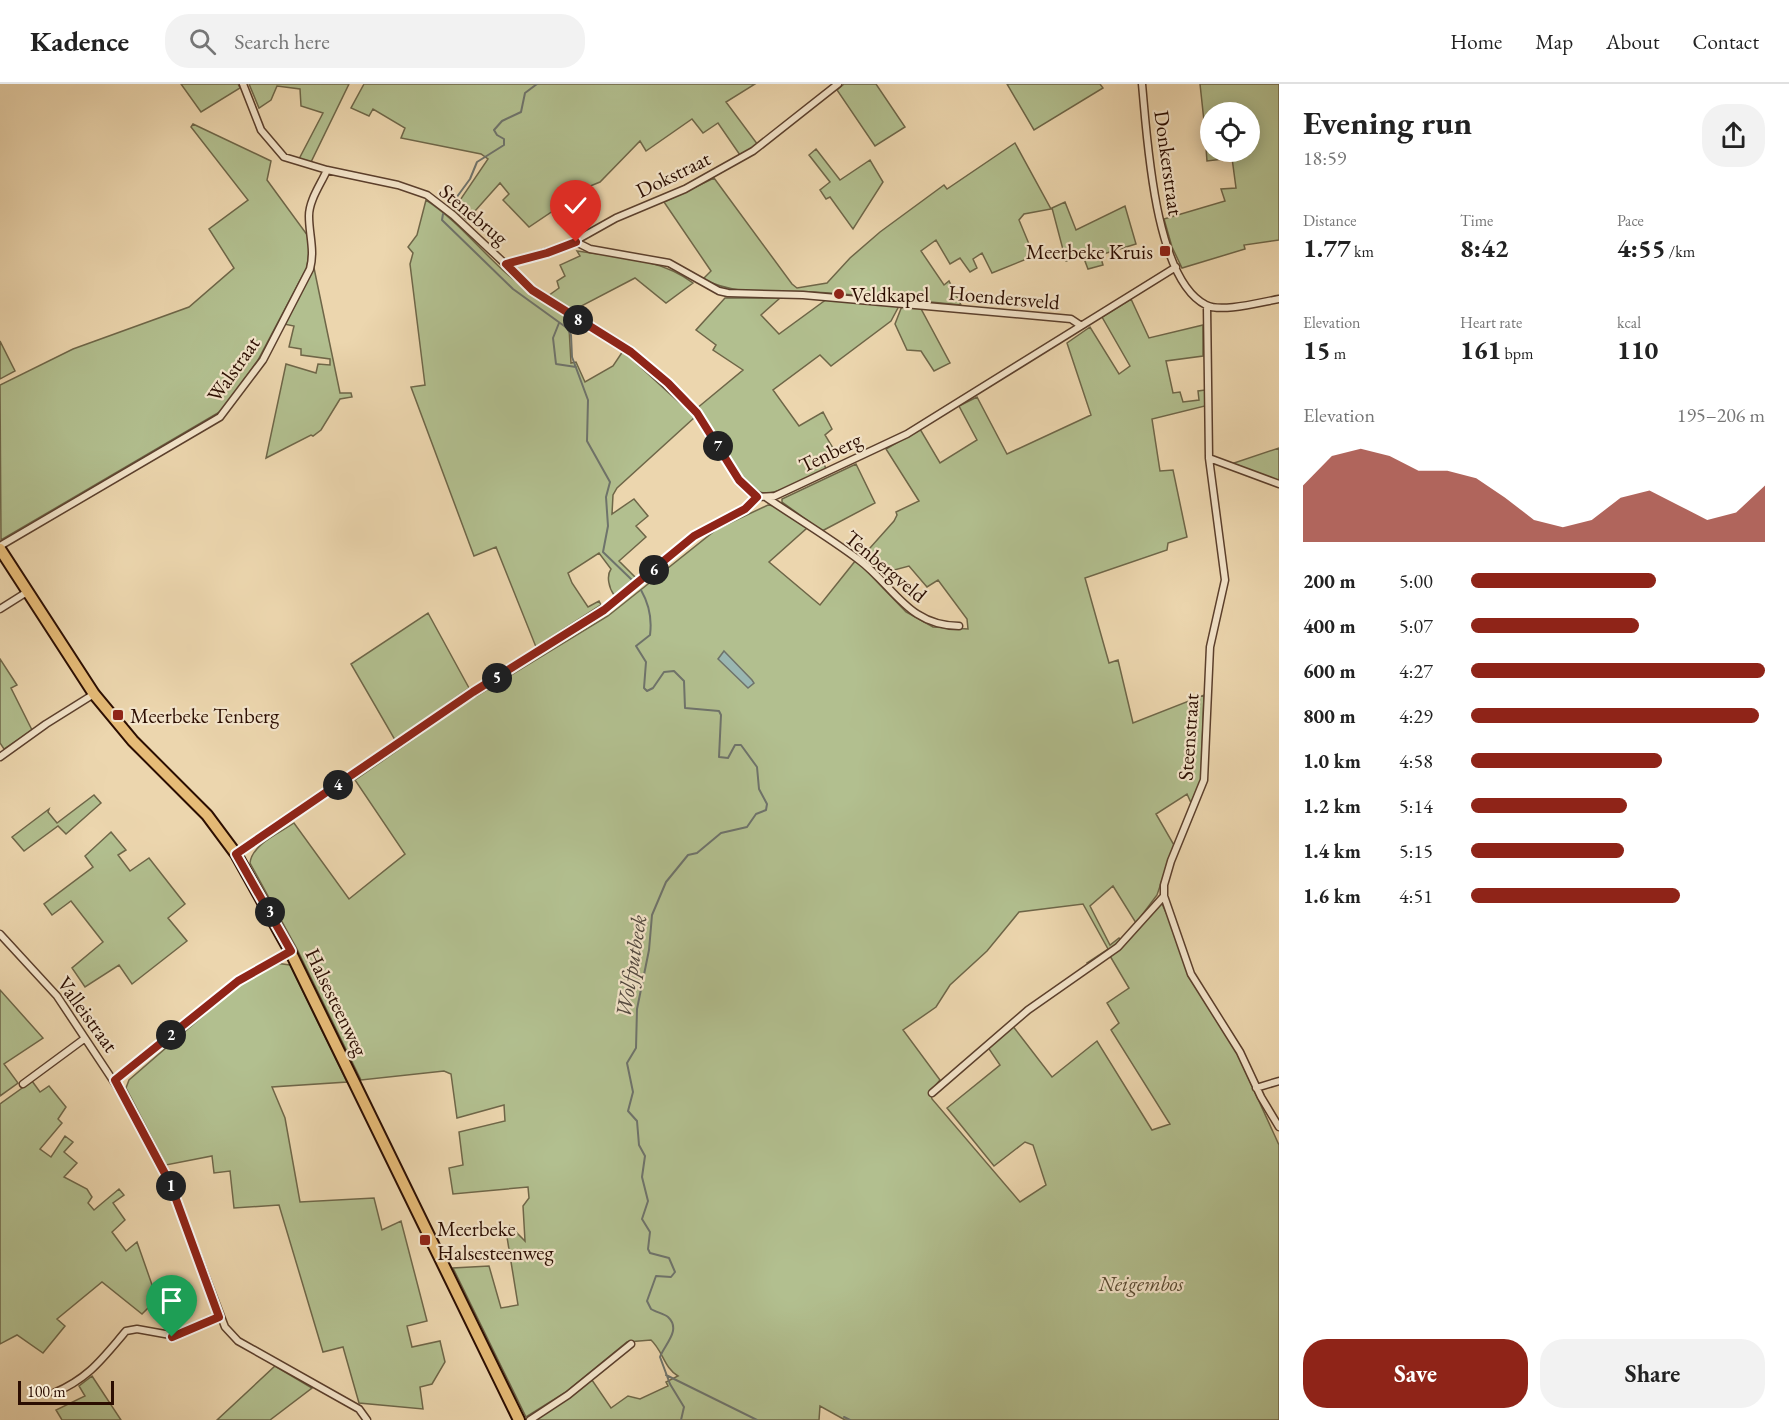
<!DOCTYPE html>
<meta charset="utf-8">
<style>
:root{--surface:#fff;--page:#f2f2f2;--text:#222;--muted:#767676;--line:#e0e0e0;--accent:#8f2418}
body{margin:0;font-family:"EB Garamond",serif;background:var(--page);color:var(--text);height:100vh;display:flex;flex-direction:column;font-size:22px;white-space:nowrap}
*{box-sizing:border-box;margin:0}
p{font-size:20px;color:var(--muted)}
.icon{flex:none;width:33px;height:33px;fill:none;stroke:currentColor;stroke-width:2;stroke-linecap:round;stroke-linejoin:round}
.map{position:relative;flex:1;overflow:hidden}
.sheet{display:flex;flex-direction:column;background:var(--surface);width:510px}
.sheet>*{flex:none}
.fabs{position:absolute;left:1200px;top:18px;display:grid;gap:12px}
.fabs a{display:grid;place-items:center;width:60px;height:60px;border-radius:50%;background:var(--surface);box-shadow:0 3px 15px #0003;font-size:30px}
.scale{position:absolute;left:18px;bottom:15px;width:96px;box-sizing:border-box;padding-left:6px;border:3px solid #2b0d01;border-top:0;font-size:16px;line-height:21px;white-space:nowrap;color:#2b0d01;-webkit-text-stroke:4px #f3e4ca;paint-order:stroke}
.pin{position:absolute;display:grid;place-items:center;width:51px;height:51px;color:#fff;margin:-62px -26px;border-radius:50% 50% 50% 0;rotate:-45deg;box-shadow:0 0 6px #0007}
.pin .icon{rotate:45deg}
.km{position:absolute;width:30px;height:30px;margin:-15px;border-radius:50%;background:#222;color:#fff;font-size:16px;line-height:30px;text-align:center}
.round{display:grid;place-items:center;flex:none;width:63px;height:63px;border-radius:24px;background:var(--page)}
.summary{display:flex;align-items:center;justify-content:space-between;height:102px;padding:0 24px}
h1{font-size:33px;font-weight:700;line-height:45px}
.metrics{display:grid;grid-template-columns:repeat(3,1fr);gap:9px;height:102px;padding:6px 24px}
.metrics div{display:grid;align-content:center}
.metrics b{font-size:26px;font-weight:700}
.metrics small{font-size:16px;font-weight:400}
.metrics p{font-size:16px}
.chart{height:168px;padding:12px 24px}
.chart p{display:flex;justify-content:space-between}
.chart svg{width:100%;height:108px;margin-top:6px;fill:var(--accent);opacity:.7}
.primary-button{display:flex;gap:12px;margin-top:auto;padding:12px 24px}
.primary-button a{flex:1;height:69px;border-radius:24px;background:var(--accent);color:#fff;font-size:24px;font-weight:700;line-height:69px;text-align:center}
.primary-button a+a{background:var(--page);color:var(--text)}
ul{padding:0 24px;list-style:none;font-size:20px}
li{display:grid;grid-template-columns:96px 72px 1fr;align-items:center;height:45px}
li i{height:15px;border-radius:8px;background:var(--accent)}
header{display:flex;align-items:center;gap:36px;box-sizing:border-box;height:84px;padding:0 30px;background:var(--surface);border-bottom:2px solid var(--line)}
header strong{font-size:28px}
nav{display:flex;gap:33px;margin-inline-start:auto;font-size:21px}
.search{width:420px;height:54px;background:var(--page);display:flex;align-items:center;gap:15px;box-sizing:border-box;padding:0 21px;border-radius:24px;color:var(--muted);font-size:22px}
main{display:flex;flex:1;min-height:0}
.map>svg:first-child{display:block}
.green{fill:#b2bf8f;stroke:#6e6648;stroke-width:1.5}
.water{fill:#9ab7b2;stroke:#6e736b;stroke-width:1.5}
.lines{fill:none;stroke-linecap:round;stroke-linejoin:round}
.stream{stroke:#6e736b;stroke-width:2}
.minor-casing{stroke:#5b3f2c;stroke-width:9}
.primary-casing{stroke:#2b0d01;stroke-width:14}
.minor{stroke:#f3e4ca;stroke-width:6}
.primary{stroke:#e6bb77;stroke-width:10}
.route-casing{stroke:#fff;stroke-width:12}
.route{stroke:#8f2418;stroke-width:8}
.poi-dot{fill:#8f2418;stroke:#f3e4ca;stroke-width:2}
.labels{text-anchor:middle;dominant-baseline:central;stroke-width:4.5;stroke-linejoin:round;paint-order:stroke}
.street-label{font-size:21px;fill:#2b0d01;stroke:#f3e4ca}
.poi-label{font-size:21px;fill:#2b0d01;stroke:#f3e4ca;text-anchor:start}
.park-label{font-size:21px;font-style:italic;fill:#5a4b33;stroke:#f3e4ca}
.water-label{font-size:22px;font-style:italic;fill:#52483f;stroke:#f3e4ca}
</style>
<header>
<strong>Kadence</strong>
<div class="search"><svg class="icon" aria-label="search" viewBox="0 0 24 24"><circle cx="10" cy="10" r="6"/><path d="M15 15l6 6"/></svg>Search here</div>
<nav><a>Home</a><a>Map</a><a>About</a><a>Contact</a></nav>
</header>
<main>
<div class="map">
<svg width="1279" height="1336" viewBox="0 0 1279 1336">
<rect width="100%" height="100%" fill="#ecd6ae"/>
<filter id="stains"><feTurbulence type="fractalNoise" baseFrequency=".00333" numOctaves="4"/><feColorMatrix values="0 0 0 0 .2 0 0 0 0 .09 0 0 0 0 .02 0 0 0 .5 -.17"/></filter>
<radialGradient id="worn" r=".72"><stop offset=".6" stop-color="#630" stop-opacity="0"/><stop offset="1" stop-color="#630" stop-opacity=".3"/></radialGradient>
<path class="green" d="M181 0H238L240 4 201 28Z
M249 0H349L311 78 299 75 323 29 301 22 300 5 277 2 271 16 259 24Z
M364 0H755L726 18 758 61 740 71 718 39 703 49 692 35 646 67 640 57 600 98 573 109 575 112 529 143 503 116 509 110 500 99 467 136 454 125 488 75 481 70 401 54 405 44 373 25 369 32 351 24Z
M844 0H876L905 43 875 62 837 6Z
M1007 0H1100L1103 4 1034 46Z
M1200 0H1279V156L1244 161 1245 165 1182 184 1172 163 1164 135 1225 117 1221 105 1236 104 1232 74 1207 77 1206 64H1210V68H1250V28H1210V43L1209 34 1204 37Z
M193 40 271 77 267 96 308 152 310 160 307 183 258 276 223 326 1 456 0 301 73 265 189 223 234 184 209 145 248 116 191 43Z
M1015 59 1051 125 1024 130 1019 136 1034 172 992 189 982 169 973 175 977 184 970 188 960 174 950 180 936 156 921 167 944 201 949 197 961 221C911 216 862 211 813 208 775 206 738 213 703 195L711 187 664 118 714 94 792 200 797 204 827 199 850 174 880 148 944 101 947 105Z
M816 65 840 96 870 76 883 98 853 145 830 113 826 115 820 106 830 98 809 71Z
M426 116C457 136 479 165 506 189 528 208 550 223 575 237L569 243 571 279 576 278 585 298 613 282 623 267 695 333 617 404 613 411 612 430 634 415 648 432 636 442 646 453 619 477 636 494 614 511C609 504 606 492 611 485L599 469 568 489 572 499 588 523 599 517 601 521 536 563 496 463 474 472 411 303 425 301 410 180 413 169 408 163 417 151Z
M1065 118 1076 146 1125 122 1136 160 1100 171 1103 181 1088 185 1083 172 1066 177 1052 124Z
M577 167C617 173 660 174 693 199L666 219 635 194 572 227 548 212 559 204 557 197 565 192 560 181 580 172Z
M314 184 340 309H351L352 313 340 315 321 346 313 352 311 351 266 374 286 280 316 289 318 280 330 281V275L301 271V265L289 263 294 242 284 240Z
M725 214H780L761 231 779 250 827 215 899 222 891 237 831 282 820 271 773 306 799 342 823 328 832 345 825 351 833 364 821 372 826 385C811 391 781 410 765 409 744 409 712 342 696 325L743 286 713 266 716 261 696 246Z
M1131 215 1149 254 1203 241V272L1166 277 1173 309 1180 308 1183 318 1199 316 1198 307 1205 306V322L1152 335 1160 387 1173 386 1187 453 1168 459 1167 466 1085 494 1109 579 1118 576 1133 639 1204 611 1201 695 1192 721 1187 710 1156 730 1174 761 1157 811 1136 839 1113 802 1090 822 1110 861 1119 854 1121 856 1089 882 1087 879 1108 865 1083 820 1019 828 987 867 950 901 936 923 903 946 940 996 930 1008 932 1015 1020 1118 1046 1101 1033 1061 1025 1058 994 1082 947 1024 1000 981 987 962 1012 941 1052 993 1097 957 1152 1046 1170 1040 1111 946 1119 939 1107 919 1129 904 1110 872 1157 821 1162 820 1177 852 1188 892 1232 958 1279 1061V1336H845L820 1322 819 1336H536L592 1296 611 1324 628 1312 640 1315 668 1302 666 1298 678 1292C664 1284 663 1267 651 1256L627 1258 566 1308 526 1333 453 1184 489 1182 501 1224 518 1221 507 1153 510 1142 525 1157 523 1122 529 1114 528 1103 453 1110 449 1084 463 1081 459 1048 505 1037 504 1021 457 1034 451 990 444 987 361 996 297 865 250 779C252 760 280 749 294 739L349 815 405 770 355 696 465 619 608 532 717 445 768 421 775 422 807 444 769 478 820 521 856 476 906 528 933 543 968 545 967 535 938 496 927 503 909 482 883 489 861 474 894 437 897 431 896 428 919 417 886 365 920 345 940 379 977 356 959 322 977 313 1007 370 1091 331 1067 259 1090 243 1119 290 1130 282 1102 233Z
M902 222 920 223 950 279 934 287 921 267 907 266 895 240Z
M0 257 15 287 0 295Z
M1279 364V397L1231 380Z
M856 380 875 419 822 447 782 418V415Z
M428 529 469 604 395 656 351 580Z
M0 575 17 601 11 604 32 646 4 665 0 659Z
M94 711 101 719 66 750 58 742 24 767 12 753 49 725 48 728 57 739Z
M111 748 126 766 118 771 130 787 149 774 185 820 168 834 187 857 132 900 119 881 85 903 72 884 103 858 71 817 52 831 44 820 93 783 85 772Z
M275 879 290 881 347 998 272 1003 285 1034 300 1118 374 1114 382 1146 401 1137 427 1237 407 1242 412 1263 440 1257 445 1278 432 1300 420 1303 423 1325 359 1319 343 1263 323 1268 279 1121 234 1124 230 1087 214 1089 212 1072 166 1081 126 1004 129 996 242 898Z
M0 906 43 954 4 980 18 999 0 1012Z
M32 997 40 1008 49 1002 66 1023 58 1035 62 1039 40 1065 51 1073 65 1052 73 1058 64 1068 77 1079 64 1093 87 1105 92 1113 88 1119 94 1126 119 1105 124 1111 113 1119 125 1136 112 1148 126 1167 137 1158 157 1215 142 1230 102 1198 57 1235 65 1242 43 1269 17 1251 0 1260V1020Z
M275 1282 312 1304 270 1336H217Z
M92 1292 121 1336H62L56 1326 85 1312 79 1302Z"/>
<path class="water" d="M724 567 752 596 754 599 748 604 718 575Z"/>
<g class="lines">
<path class="stream" d="M451 121 470 95 477 78 504 61V55L497 51 494 46 502 37 521 28 525 9 537 0
M443 130 442 136 513 205 567 244 571 251 572 273 588 316 587 357 610 398 606 413 608 442 603 468 632 496
M559 239 553 254 556 280 576 283
M641 506C649 520 652 536 650 551L636 562 646 578 644 604 647 607 653 604 664 588 674 587 684 597 685 624 719 627 721 631 719 673 728 674 735 661H741L757 683 759 705 767 720 766 726 756 730 747 743 721 749 697 769 688 771 666 798 652 831 649 866 637 925 636 964 627 979 633 1008 628 1027 637 1037 639 1061 645 1072 642 1093 648 1117 642 1135 650 1148 648 1165 650 1169 669 1174 675 1188 671 1193 656 1192 647 1217 651 1225C656 1228 664 1230 668 1233 682 1246 664 1261 660 1273L670 1300 684 1323 681 1336
M666 1291 757 1336
M844 1333 850 1336"/>
<defs>
<path id="minor" d="M243 0 261 46 284 73 327 86 398 101 427 111 453 131 532 205 631 268 697 329 739 396 757 413 775 412 907 350 1176 183
M1142 0C1147 51 1154 195 1206 221 1221 229 1261 218 1279 215
M576 158 590 165 669 179 719 207 728 209 803 211 1071 235 1080 241
M506 180 566 162 616 134 685 105 753 67 838 0
M1209 374 1279 400
M767 414C798 435 830 454 859 476 894 502 908 542 959 542
M0 462 220 333 263 276 310 185C315 166 309 151 309 132 309 116 321 100 327 86
M0 525 27 508
M0 673 46 640 94 610
M236 770 473 608 604 526 694 452 745 425 757 413
M1164 812 1191 890 1240 968 1261 1013 1279 1043
M0 850 57 912 132 1025 170 1099 225 1243 238 1257 359 1325 367 1336
M115 996 238 897 290 867
M23 1000 84 955
M1256 1004 1279 997
M932 1009 1028 926 1118 863 1164 812V801L1171 777 1204 696 1210 563 1225 496 1209 374 1207 222
M54 1309C89 1294 102 1275 126 1247L137 1245 176 1252 219 1233
M530 1336 568 1311 631 1260"/>
<path id="primary" d="M0 465 94 610 133 657 207 731 236 770 290 867 519 1336"/>
</defs>
<use href="#minor" class="minor-casing"/>
<use href="#primary" class="primary-casing"/>
<use href="#minor" class="minor"/>
<use href="#primary" class="primary"/>
</g>
<g class="lines">
<defs>
<path id="route" d="M172 1253 219 1233 170 1099 115 996 238 897 291 867 236 770 473 608 604 526 694 452 745 425 757 413 739 396 697 329 668 299 631 268 532 206 506 180 547 169 576 158"/>
</defs>
<use href="#route" class="route-casing"/>
<use href="#route" class="route"/>
</g>
<g class="poi-dot">
<rect x="1159" y="161" width="12" height="12" rx="3"/>
<circle cx="839" cy="210" r="6"/>
<rect x="112" y="625" width="12" height="12" rx="3"/>
<rect x="419" y="1150" width="12" height="12" rx="3"/>
</g>
<g class="labels">
<g class="street-label">
<text transform="translate(1169 79) rotate(82)">Donkerstraat</text>
<text transform="translate(673 90) rotate(-26)">Dokstraat</text>
<text transform="translate(474 130) rotate(40)">Stenebrug</text>
<text transform="translate(1004 213) rotate(5)">Hoendersveld</text>
<text transform="translate(233 285) rotate(-55)">Walstraat</text>
<text transform="translate(830 368) rotate(-26)">Tenberg</text>
<text transform="translate(886 482) rotate(40)">Tenbergveld</text>
<text transform="translate(1188 653) rotate(-86)">Steenstraat</text>
<text transform="translate(337 918) rotate(64)">Halsesteenweg</text>
<text transform="translate(88 930) rotate(54)">Valleistraat</text>
</g>
<g class="poi-label">
<text x="1153" y="167" text-anchor="end">Meerbeke Kruis</text>
<text x="851" y="210">Veldkapel</text>
<text x="130" y="631">Meerbeke Tenberg</text>
<text x="437" y="1144">Meerbeke<tspan x="437" dy="24">Halsesteenweg</tspan></text>
</g>
<g class="park-label">
<text x="1141" y="1199">Neigembos</text>
</g>
<g class="water-label">
<text transform="translate(631 882) rotate(-81)">Wolfputbeek</text>
</g>
</g>
<rect width="100%" height="100%" filter="url(#stains)"/>
<rect width="100%" height="100%" fill="url(#worn)"/>
</svg>
<div class="fabs">
<a><svg class="icon" aria-label="locate" viewBox="0 0 24 24"><circle cx="12" cy="12" r="6"/><path d="M12 2v4M12 18v4M2 12h4M18 12h4"/></svg></a>
</div>
<div class="scale">100 m</div>
<div class="pin" style="left:172px;top:1253px;background:#1e9e55"><svg class="icon" aria-label="arrive" viewBox="0 0 24 24"><path d="M6 21V4h12l-3 4 3 4H6"/></svg></div>
<div class="pin" style="left:576px;top:158px;background:#d93025"><svg class="icon" aria-label="check" viewBox="0 0 24 24"><path d="M5 12l5 5 9-10"/></svg></div>
<b class="km" style="left:171px;top:1102px">1</b>
<b class="km" style="left:171px;top:951px">2</b>
<b class="km" style="left:270px;top:828px">3</b>
<b class="km" style="left:338px;top:701px">4</b>
<b class="km" style="left:497px;top:594px">5</b>
<b class="km" style="left:654px;top:486px">6</b>
<b class="km" style="left:718px;top:362px">7</b>
<b class="km" style="left:578px;top:236px">8</b>
</div>
<section class="sheet">
<div class="summary"><div><h1>Evening run</h1><p>18:59</p></div><a class="round"><svg class="icon" aria-label="share" viewBox="0 0 24 24"><path d="M12 15V3M7 8l5-5 5 5M5 13v7h14v-7"/></svg></a></div>
<div class="metrics">
<div><p>Distance</p><b>1.77<small> km</small></b></div>
<div><p>Time</p><b>8:42</b></div>
<div><p>Pace</p><b>4:55<small> /km</small></b></div>
</div>
<div class="metrics">
<div><p>Elevation</p><b>15<small> m</small></b></div>
<div><p>Heart rate</p><b>161<small> bpm</small></b></div>
<div><p>kcal</p><b>110</b></div>
</div>
<div class="chart"><p><span>Elevation</span>195–206 m</p>
<svg viewBox="0 0 160 44" preserveAspectRatio="none"><path d="M0 44V21L10 9L20 6L30 9L40 15L50 15L60 18L70 26L80 35L90 38L100 35L110 26L120 23L130 29L140 35L150 32L160 21V44z"/></svg>
</div>
<ul>
<li><b>200 m</b>5:00<i style="width:63%"></i></li>
<li><b>400 m</b>5:07<i style="width:57%"></i></li>
<li><b>600 m</b>4:27<i style="width:100%"></i></li>
<li><b>800 m</b>4:29<i style="width:98%"></i></li>
<li><b>1.0 km</b>4:58<i style="width:65%"></i></li>
<li><b>1.2 km</b>5:14<i style="width:53%"></i></li>
<li><b>1.4 km</b>5:15<i style="width:52%"></i></li>
<li><b>1.6 km</b>4:51<i style="width:71%"></i></li>
</ul>
<div class="primary-button"><a>Save</a><a>Share</a></div>
</section>
</main>
